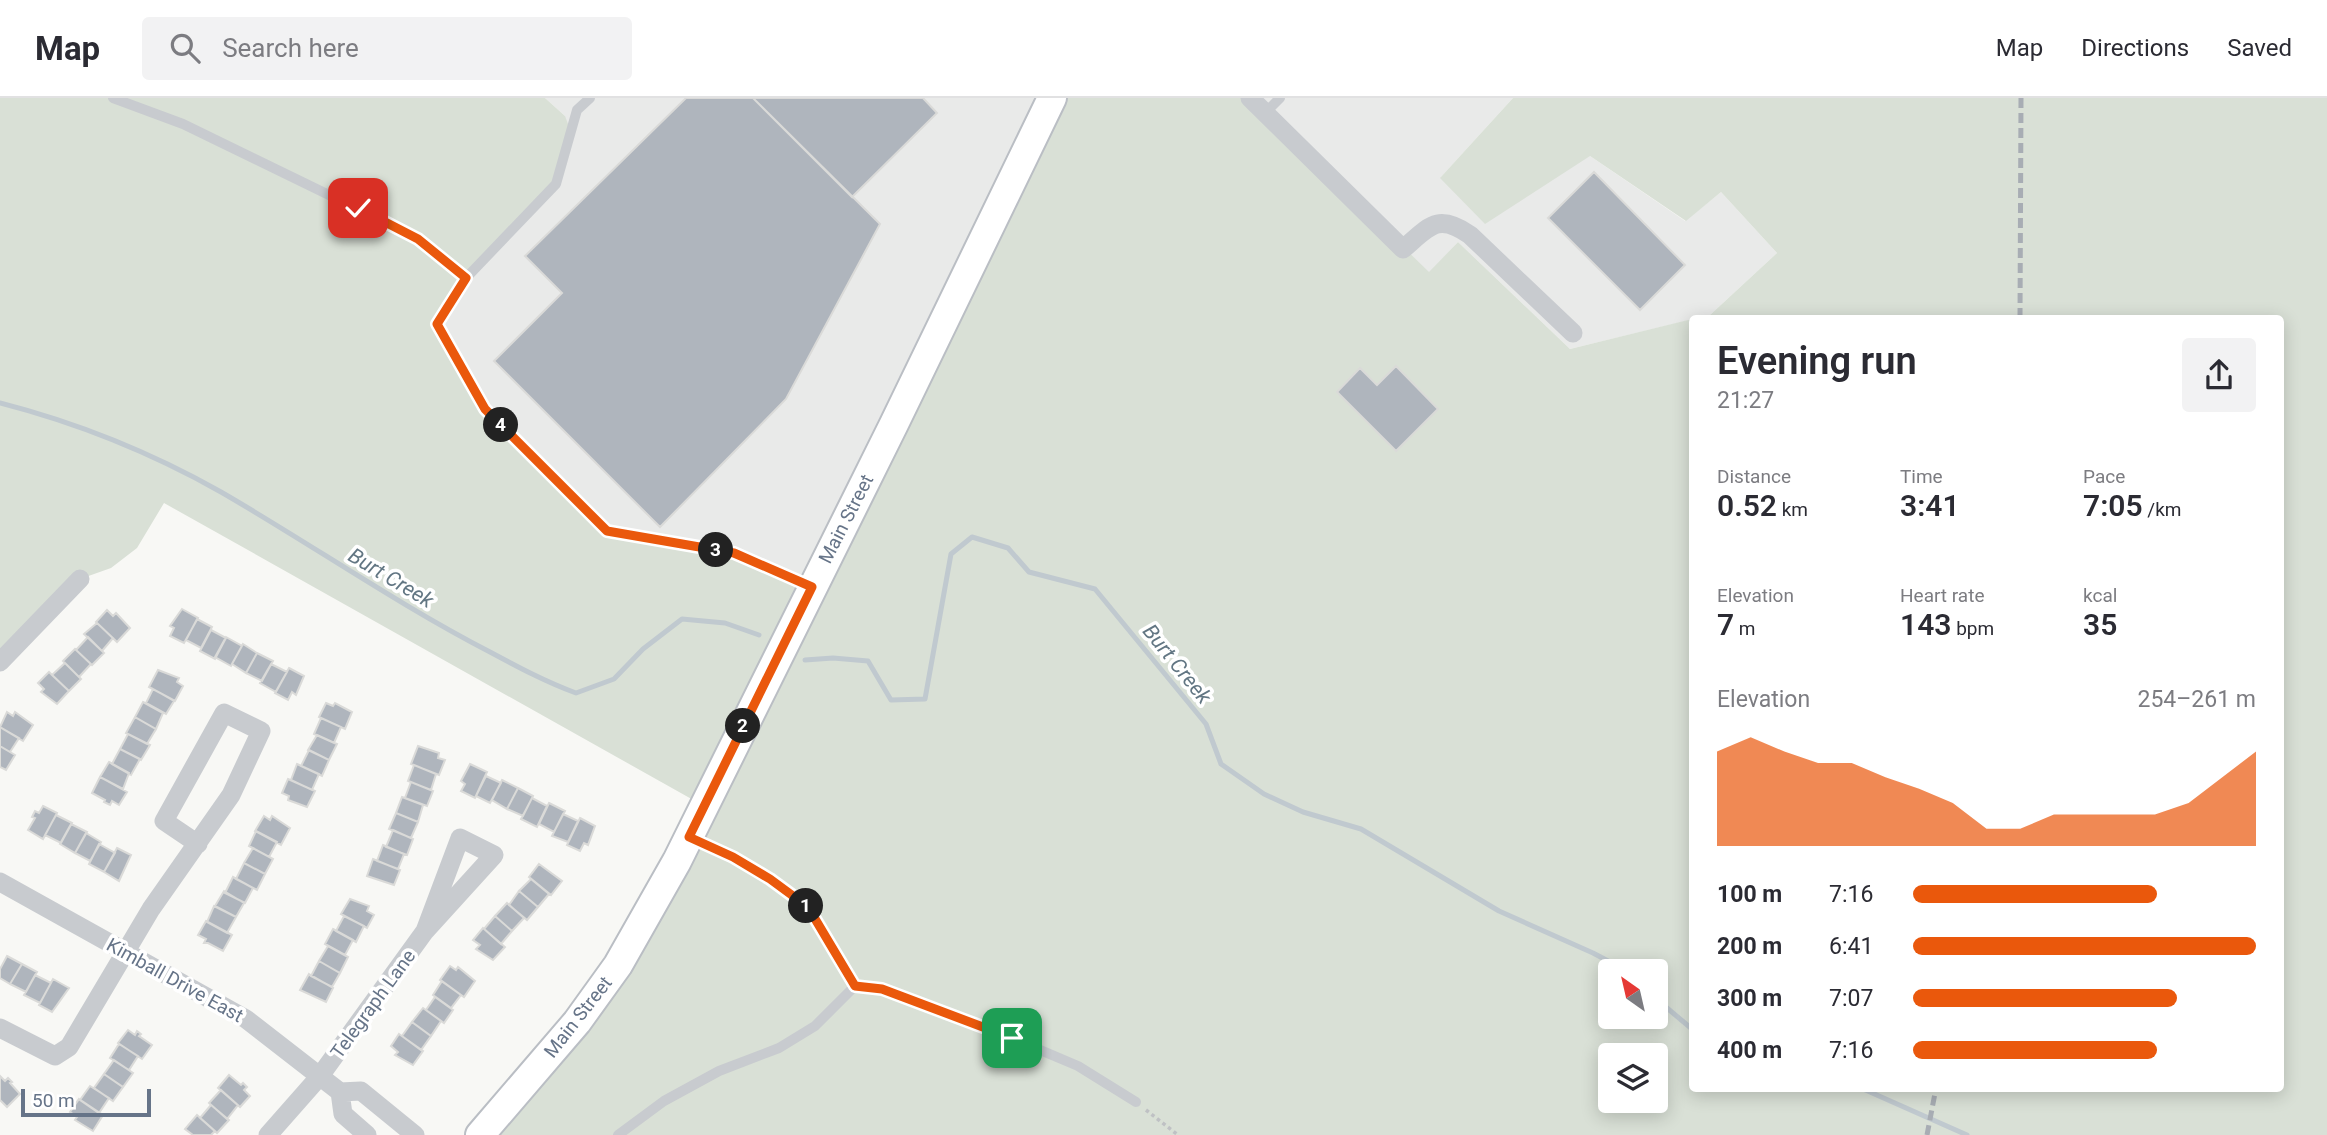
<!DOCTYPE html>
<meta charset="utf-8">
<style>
:root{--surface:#fff;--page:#f2f2f3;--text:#2b2b33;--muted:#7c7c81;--line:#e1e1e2;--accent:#ea580c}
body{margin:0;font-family:Roboto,sans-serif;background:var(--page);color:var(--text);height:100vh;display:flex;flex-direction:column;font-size:26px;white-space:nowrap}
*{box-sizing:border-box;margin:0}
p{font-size:23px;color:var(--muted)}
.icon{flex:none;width:38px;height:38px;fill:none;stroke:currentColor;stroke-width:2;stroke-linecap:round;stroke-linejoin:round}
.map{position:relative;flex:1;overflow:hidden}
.sheet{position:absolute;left:1689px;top:217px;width:595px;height:777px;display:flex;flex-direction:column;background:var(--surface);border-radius:7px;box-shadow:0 4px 18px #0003}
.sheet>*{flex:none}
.needle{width:46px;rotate:326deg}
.fabs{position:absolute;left:1598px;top:861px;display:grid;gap:14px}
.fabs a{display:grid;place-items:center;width:70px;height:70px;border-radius:7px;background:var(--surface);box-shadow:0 4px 18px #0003;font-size:35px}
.scale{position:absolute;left:21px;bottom:18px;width:130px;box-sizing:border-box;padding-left:7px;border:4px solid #667488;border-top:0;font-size:19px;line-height:24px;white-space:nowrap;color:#667488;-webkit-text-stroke:5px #fff;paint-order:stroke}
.pin{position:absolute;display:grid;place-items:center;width:60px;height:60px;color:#fff;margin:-30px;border-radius:14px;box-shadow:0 4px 10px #0006}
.km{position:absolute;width:35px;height:35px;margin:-18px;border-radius:50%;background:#222;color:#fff;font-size:19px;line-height:35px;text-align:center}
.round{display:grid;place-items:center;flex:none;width:74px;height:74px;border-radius:7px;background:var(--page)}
.headline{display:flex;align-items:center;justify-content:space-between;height:119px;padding:0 28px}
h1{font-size:38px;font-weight:600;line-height:52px}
.figures{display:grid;grid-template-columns:repeat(3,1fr);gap:10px;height:119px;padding:7px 28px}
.figures div{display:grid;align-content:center}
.figures b{font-size:30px;font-weight:600}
.figures small{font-size:19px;font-weight:400}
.figures p{font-size:19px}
.chart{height:196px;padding:14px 28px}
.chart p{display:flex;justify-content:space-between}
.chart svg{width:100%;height:126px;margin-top:7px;fill:var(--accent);opacity:.7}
ul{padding:0 28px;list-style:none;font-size:23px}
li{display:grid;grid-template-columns:112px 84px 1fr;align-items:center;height:52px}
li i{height:18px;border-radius:9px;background:var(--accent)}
header{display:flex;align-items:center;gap:42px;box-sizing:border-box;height:98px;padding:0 35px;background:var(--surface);border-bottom:2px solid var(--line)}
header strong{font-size:33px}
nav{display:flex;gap:38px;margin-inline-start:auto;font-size:24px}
.search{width:490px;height:63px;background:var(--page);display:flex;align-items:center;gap:18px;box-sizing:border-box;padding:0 24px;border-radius:7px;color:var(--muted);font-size:26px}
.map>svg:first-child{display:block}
.built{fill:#e9eae9}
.green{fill:#d9e0d6;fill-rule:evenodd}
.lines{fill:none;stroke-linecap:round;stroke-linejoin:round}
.stream{stroke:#c0c9cf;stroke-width:5}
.building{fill:#afb5bd;stroke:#dadad8;stroke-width:2}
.secondary-casing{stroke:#babec4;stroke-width:32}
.path{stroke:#bfc1c4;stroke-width:3.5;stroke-dasharray:3.5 3.5;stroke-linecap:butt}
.lane{stroke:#c8cbcf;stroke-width:10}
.street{stroke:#c8cbcf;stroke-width:19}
.secondary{stroke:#fff;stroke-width:28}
.rail{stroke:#a8adb4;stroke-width:5;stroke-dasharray:10 5;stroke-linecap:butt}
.route-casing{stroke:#fff;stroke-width:14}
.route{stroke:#ea580c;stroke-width:9}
.labels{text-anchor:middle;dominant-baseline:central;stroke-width:7;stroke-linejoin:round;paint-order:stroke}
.street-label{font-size:19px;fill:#667488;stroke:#fff}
.water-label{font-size:21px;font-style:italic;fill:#627683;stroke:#fff}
</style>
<header>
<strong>Map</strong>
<div class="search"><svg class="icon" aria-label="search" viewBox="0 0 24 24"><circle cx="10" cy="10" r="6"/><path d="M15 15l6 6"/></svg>Search here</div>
<nav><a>Map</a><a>Directions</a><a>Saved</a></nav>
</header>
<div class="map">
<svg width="2327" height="1037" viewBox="0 0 2327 1037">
<rect width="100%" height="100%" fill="#f8f8f5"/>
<path class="built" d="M545 0H1052L812 489 607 433 485 311 437 226 565 18Z
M1250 0H1513L1441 79 1590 58 1685 123 1721 94 1777 155 1710 217 1570 251 1458 144 1429 175Z"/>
<path class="green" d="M0 0H545L565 18 571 34 556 86 466 180 437 227 485 311 607 433 734 455 812 489 1052 0H1250L1429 174 1458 144 1570 251 1692 221V990H2280V220H1694L1710 217 1777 155 1721 94 1686 123 1590 58 1485 126 1440 80 1513 0H2327V1037H478L618 867 704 708 164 405 137 450 111 470 80 481 0 564ZM1610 873H1656V919H1610ZM1610 957H1656V1003H1610Z"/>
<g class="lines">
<path class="stream" d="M0 305C78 325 150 354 221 394 311 446 397 506 490 554 518 569 546 584 576 595L614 581 643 551 682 521 725 525 759 537
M805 562 833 560 868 563 891 602 925 601 951 456 972 439 1008 450 1029 474 1095 491 1206 626 1221 666 1264 696 1303 714 1361 731 1499 813 1593 855 1627 873
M1656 896 1667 910 1692 931
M1861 990 1967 1037"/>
</g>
<path class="building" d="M686 0H753L880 126 786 301 660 429 494 263 562 195 525 158Z
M753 0H923L937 15 852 99Z
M1594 74 1685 167 1640 212 1548 120Z
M1396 268 1438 311 1396 353 1337 294 1360 270 1377 287Z
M182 511 198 520 184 545 170 538 174 530 170 528Z
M107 512 113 518 116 515 130 530 117 544 96 524Z
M197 521 212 529 201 550 186 542Z
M97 525 113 540 102 553 84 536Z
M211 532 226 540 215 561 200 553Z
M88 539 104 555 92 567 76 552Z
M226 539 242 548 231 568 215 559Z
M243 546 257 555 246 575 232 566Z
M75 551 91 566 79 579 63 563Z
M257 555 273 563 262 583 246 575Z
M65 565 81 581 69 593 52 577Z
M271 566 287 574 276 594 260 585Z
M289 570 304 578 296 597 292 594 288 602 275 595Z
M158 572 179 580 177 584 183 588 175 603 149 589Z
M49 574 69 593 57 606 41 594 44 591 38 585Z
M153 591 174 603 166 616 146 605Z
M143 604 163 615 156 631 135 619Z
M326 605 333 608 335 605 352 614 345 631 319 619Z
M7 614 13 618 15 614 33 627 23 643 0 629Z
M135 619 156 631 147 646 126 635Z
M321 620 341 629 334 645 314 636Z
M0 629 19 640 10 654 0 648Z
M128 636 150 647 141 662 120 651Z
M317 637 337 646 329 662 308 652Z
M0 648 15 657 6 672 0 669Z
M418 648 439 655 438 660 445 662 439 677 411 666Z
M120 651 140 661 131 677 112 666Z
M309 652 329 662 322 678 301 668Z
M109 664 129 675 123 691 100 679Z
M297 666 319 676 312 692 291 682Z
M470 666 487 674 475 700 461 693 465 686 461 683Z
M414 667 436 676 431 692 408 683Z
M486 678 501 685 490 705 476 698Z
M100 679 127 694 119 707 112 703 110 707 104 704 105 702 92 695Z
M288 681 315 693 307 709 288 702 289 698 282 695Z
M502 682 518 690 507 711 492 702Z
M411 684 433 693 427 708 405 700Z
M518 690 533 698 523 718 507 711Z
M402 699 423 707 418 724 396 715Z
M532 700 547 708 537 729 521 721Z
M549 705 565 713 554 734 539 726Z
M43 708 57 715 43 741 28 732 35 720 32 719 35 713 39 715Z
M396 715 418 724 411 740 389 731Z
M563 716 578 723 568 744 552 738Z
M56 717 72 725 61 745 45 737Z
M264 718 270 722 272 718 290 730 281 747 255 733Z
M580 720 595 728 588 747 584 745 580 753 567 747Z
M71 726 87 734 75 755 60 746Z
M393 732 413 741 407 757 386 749Z
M256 733 277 744 269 759 249 748Z
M86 735 101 744 90 763 75 755Z
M99 746 115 755 104 774 89 766Z
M383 747 404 756 398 771 377 763Z
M117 750 131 757 119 783 104 774Z
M253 750 273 761 265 776 244 765Z
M373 761 400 772 394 787 367 778Z
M244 765 265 776 257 792 236 781Z
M539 766 562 783 551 797 529 779Z
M233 779 253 790 245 805 225 795Z
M531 781 549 796 538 809 519 793Z
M224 793 244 805 236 819 215 808Z
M519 793 538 809 527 822 509 807Z
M350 801 369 808 367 813 374 817 367 830 341 816Z
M507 805 524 820 512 833 495 818Z
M214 808 236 819 227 835 207 824Z
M344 818 364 828 356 844 336 833Z
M495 818 512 833 501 846 484 831Z
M206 823 232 837 223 853 208 845H204L206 841 198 837Z
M483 830 505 849 493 862 476 851 480 847 473 842Z
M333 831 353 842 345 857 325 846Z
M328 848 348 859 340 875 319 863Z
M7 858 22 866 10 886 0 880V871Z
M319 863 340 875 332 889 311 878Z
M22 866 37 874 26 894 10 886Z
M450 868 456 872 458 869 475 883 464 899 440 882Z
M309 876 333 890 326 904 300 892Z
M35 877 51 885 40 905 24 897Z
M53 881 69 890 52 914 39 907Z
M442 883 461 897 451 910 433 897Z
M435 899 453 912 444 925 426 912Z
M423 910 441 923 431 938 412 924Z
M412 924 431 938 421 952 402 938Z
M128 932 135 937 137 933 141 936 139 938 152 947 142 961 118 945Z
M399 936 423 953 413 967 395 957 398 954 391 948Z
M119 946 138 958 129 972 110 960Z
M114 962 133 975 123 989 104 976Z
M104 976 123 989 113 1003 94 990Z
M229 977 241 987 243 985 247 989 244 992 250 998 240 1009 218 990Z
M0 978 5 983 8 980 12 984 10 985 20 996 7 1009 0 1002Z
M90 988 109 1000 99 1015 80 1002Z
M221 992 238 1007 227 1021 209 1005Z
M79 1001 103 1017 93 1033 75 1022 77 1019 70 1014Z
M211 1007 229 1022 217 1035 200 1020Z
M197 1017 215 1033 211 1037H193L185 1031Z"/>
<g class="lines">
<defs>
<path id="secondary" d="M480 1037 577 924 618 867 677 763 894 326 1052 0"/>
</defs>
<use href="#secondary" class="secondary-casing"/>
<path class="path" d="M1146 1012 1178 1037"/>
<path class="lane" d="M113 0 183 26 405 134 418 141 466 180
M590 0 577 12 556 86 466 180 437 226 485 311 607 433 734 455 812 488
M1265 15 1280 0
M692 741 733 759 770 781 808 809 855 888
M618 1037 664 1003 719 973 779 950 815 928 855 888 882 891 1012 940 1078 968 1136 1004"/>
<path class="street" d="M1250 0 1403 151C1429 129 1437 114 1470 137L1573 235
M0 564 80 481
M0 784 246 921 340 994
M0 930 55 958 69 949 151 811 231 697 261 633 224 615 164 723 198 746
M268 1037 320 978 425 833 494 757 460 740 425 833
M367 1037 343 1016 340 994 361 993 415 1037"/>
<use href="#secondary" class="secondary"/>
<path class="rail" d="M2020 220 2021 0
M1927 1037 1936 990"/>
</g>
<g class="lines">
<defs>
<path id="route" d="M358 110 418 141 466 180 437 226 485 311 607 433 734 455 812 489 689 739 733 759 770 781 808 809 855 888 882 891 1012 940"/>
</defs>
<use href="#route" class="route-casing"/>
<use href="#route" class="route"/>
</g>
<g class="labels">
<g class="street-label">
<text transform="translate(846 421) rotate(-63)">Main Street</text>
<text transform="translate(175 882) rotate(29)">Kimball Drive East</text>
<text transform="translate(373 906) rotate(-54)">Telegraph Lane</text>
<text transform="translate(578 919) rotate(-52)">Main Street</text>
</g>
<g class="water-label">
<text transform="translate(391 480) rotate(31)">Burt Creek</text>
<text transform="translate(1177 566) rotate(51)">Burt Creek</text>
</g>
</g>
</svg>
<div class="fabs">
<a><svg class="needle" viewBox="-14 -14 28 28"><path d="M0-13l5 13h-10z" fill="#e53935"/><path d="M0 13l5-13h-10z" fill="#7c7c81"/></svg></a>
<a><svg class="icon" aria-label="layers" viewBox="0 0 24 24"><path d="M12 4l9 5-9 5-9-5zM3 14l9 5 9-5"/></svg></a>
</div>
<div class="scale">50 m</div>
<div class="pin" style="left:1012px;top:940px;background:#1e9e55"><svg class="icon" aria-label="arrive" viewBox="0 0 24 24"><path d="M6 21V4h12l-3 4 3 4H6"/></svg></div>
<div class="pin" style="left:358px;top:110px;background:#d93025"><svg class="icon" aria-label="check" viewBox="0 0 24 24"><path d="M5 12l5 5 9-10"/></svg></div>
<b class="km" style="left:806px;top:808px">1</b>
<b class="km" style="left:743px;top:628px">2</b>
<b class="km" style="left:716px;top:452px">3</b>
<b class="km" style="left:501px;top:327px">4</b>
<section class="sheet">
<div class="headline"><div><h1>Evening run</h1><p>21:27</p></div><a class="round"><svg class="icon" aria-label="share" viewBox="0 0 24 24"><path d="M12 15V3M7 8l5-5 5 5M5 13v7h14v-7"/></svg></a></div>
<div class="figures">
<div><p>Distance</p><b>0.52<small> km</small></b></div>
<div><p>Time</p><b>3:41</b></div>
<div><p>Pace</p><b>7:05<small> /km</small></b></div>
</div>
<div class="figures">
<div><p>Elevation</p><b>7<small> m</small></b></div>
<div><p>Heart rate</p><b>143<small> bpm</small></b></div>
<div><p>kcal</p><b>35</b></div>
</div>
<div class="chart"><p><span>Elevation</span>254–261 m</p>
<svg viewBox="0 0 160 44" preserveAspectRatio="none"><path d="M0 44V11L10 6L20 11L30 15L40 15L50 20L60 24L70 29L80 38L90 38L100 33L110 33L120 33L130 33L140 29L150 20L160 11V44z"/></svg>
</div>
<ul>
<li><b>100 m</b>7:16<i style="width:71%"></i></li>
<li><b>200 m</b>6:41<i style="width:100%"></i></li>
<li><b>300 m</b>7:07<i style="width:77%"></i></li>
<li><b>400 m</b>7:16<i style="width:71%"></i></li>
</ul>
</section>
</div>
